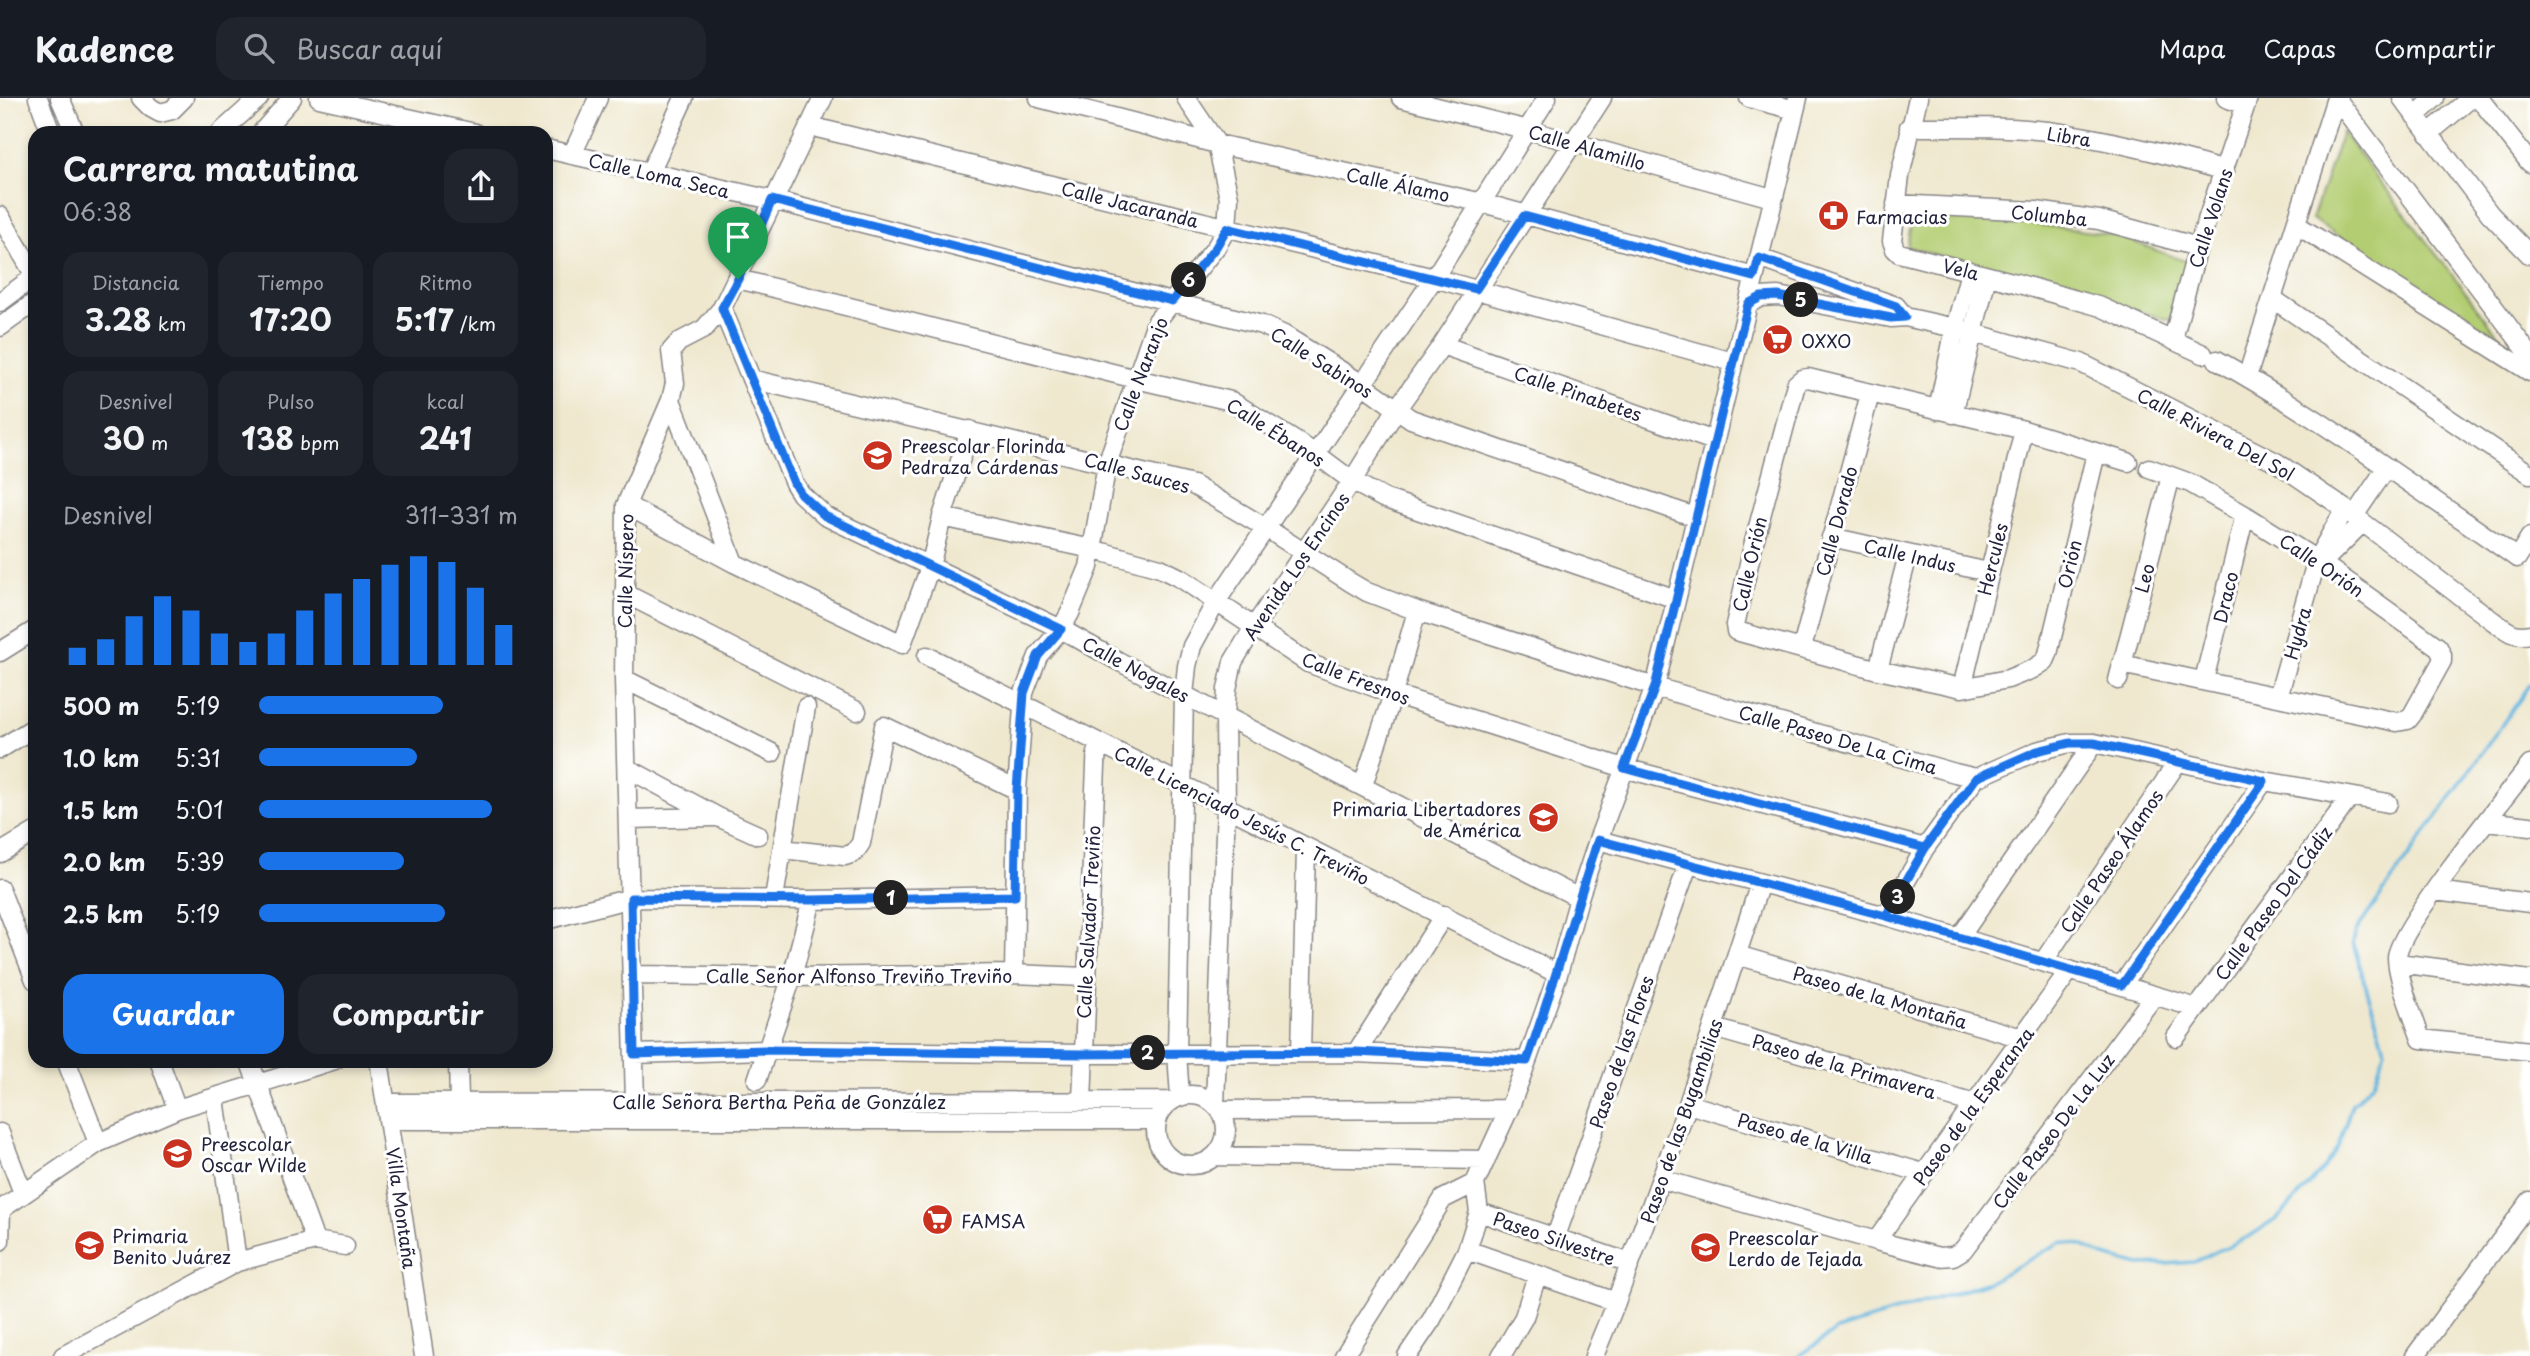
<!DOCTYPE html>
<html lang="es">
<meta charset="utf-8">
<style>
:root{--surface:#171b24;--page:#20242c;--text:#f1f3f6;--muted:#9ea1a6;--line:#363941;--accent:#1a73e8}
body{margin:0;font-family:"Playpen Sans",sans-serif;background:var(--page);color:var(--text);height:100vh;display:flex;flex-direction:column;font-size:26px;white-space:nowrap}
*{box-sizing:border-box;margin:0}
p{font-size:23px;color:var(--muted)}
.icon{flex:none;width:38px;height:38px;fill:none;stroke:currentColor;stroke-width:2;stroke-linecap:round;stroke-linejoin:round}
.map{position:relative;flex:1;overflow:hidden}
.details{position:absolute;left:28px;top:28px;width:525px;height:942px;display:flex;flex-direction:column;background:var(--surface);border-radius:21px;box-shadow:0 4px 10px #0003}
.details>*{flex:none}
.pin{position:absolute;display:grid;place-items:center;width:60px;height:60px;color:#fff;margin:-72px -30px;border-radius:50% 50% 50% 0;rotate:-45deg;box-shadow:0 0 7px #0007}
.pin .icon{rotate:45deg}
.km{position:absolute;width:35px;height:35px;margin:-18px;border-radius:50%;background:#222;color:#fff;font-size:19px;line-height:35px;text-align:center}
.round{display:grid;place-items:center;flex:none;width:74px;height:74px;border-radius:21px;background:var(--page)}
.summary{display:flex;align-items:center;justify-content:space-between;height:119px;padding:0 35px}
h1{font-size:32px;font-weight:700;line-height:52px}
.stats{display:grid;grid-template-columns:repeat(3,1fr);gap:10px;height:119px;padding:7px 35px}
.stats div{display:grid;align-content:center;border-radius:18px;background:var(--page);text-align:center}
.stats b{font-size:30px;font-weight:700}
.stats small{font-size:19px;font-weight:400}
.stats p{font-size:19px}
.chart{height:196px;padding:14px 35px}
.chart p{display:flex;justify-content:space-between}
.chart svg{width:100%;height:126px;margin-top:7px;stroke:var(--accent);stroke-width:6}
.action{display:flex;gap:14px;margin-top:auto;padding:14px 35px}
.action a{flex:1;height:80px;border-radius:21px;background:var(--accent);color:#fff;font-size:28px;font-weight:700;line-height:80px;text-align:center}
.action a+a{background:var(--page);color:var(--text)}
ul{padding:0 35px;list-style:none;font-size:23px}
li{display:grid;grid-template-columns:112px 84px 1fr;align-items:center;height:52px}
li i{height:18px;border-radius:9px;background:var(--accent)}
header{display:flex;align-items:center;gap:42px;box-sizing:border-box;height:98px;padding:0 35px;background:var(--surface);border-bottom:2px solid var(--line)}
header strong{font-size:33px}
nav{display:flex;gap:38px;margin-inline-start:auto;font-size:24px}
.search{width:490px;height:63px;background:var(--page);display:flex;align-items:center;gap:18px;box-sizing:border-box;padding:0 24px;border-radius:21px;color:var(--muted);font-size:26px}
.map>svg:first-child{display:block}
.green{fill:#b3cd72;stroke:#6a7856;stroke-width:2}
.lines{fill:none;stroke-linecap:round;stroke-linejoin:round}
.stream{stroke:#63b6df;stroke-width:3.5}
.minor-casing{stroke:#888585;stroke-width:21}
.minor{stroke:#fff;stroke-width:18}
.route-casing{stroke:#fff;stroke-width:14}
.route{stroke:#1a73e8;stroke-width:9}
.labels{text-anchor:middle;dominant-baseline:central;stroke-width:6;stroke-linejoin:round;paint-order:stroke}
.street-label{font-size:18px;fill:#22223b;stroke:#fff}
.poi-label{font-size:18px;fill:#22223b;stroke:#fff;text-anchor:start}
</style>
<header>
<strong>Kadence</strong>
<div class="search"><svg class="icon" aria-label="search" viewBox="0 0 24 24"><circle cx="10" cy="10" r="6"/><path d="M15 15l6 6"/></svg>Buscar aquí</div>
<nav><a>Mapa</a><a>Capas</a><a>Compartir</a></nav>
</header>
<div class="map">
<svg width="2530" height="1258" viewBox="0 0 2530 1258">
<rect width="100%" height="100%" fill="#fff"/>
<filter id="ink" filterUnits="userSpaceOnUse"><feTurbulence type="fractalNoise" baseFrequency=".0143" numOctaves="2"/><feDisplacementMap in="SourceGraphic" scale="14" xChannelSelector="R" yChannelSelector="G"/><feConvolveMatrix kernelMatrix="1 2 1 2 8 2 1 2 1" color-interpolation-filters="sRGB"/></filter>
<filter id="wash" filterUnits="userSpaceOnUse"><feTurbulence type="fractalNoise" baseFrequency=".00686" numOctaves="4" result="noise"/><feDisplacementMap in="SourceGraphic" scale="28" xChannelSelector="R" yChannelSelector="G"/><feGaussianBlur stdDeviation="1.57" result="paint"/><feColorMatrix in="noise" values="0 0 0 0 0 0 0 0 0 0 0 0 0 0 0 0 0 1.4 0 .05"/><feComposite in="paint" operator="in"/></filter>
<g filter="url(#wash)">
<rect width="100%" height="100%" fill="#efe8cf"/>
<path class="green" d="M2342 34 2504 244 2312 121Z
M1912 119 1990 120 2115 137 2188 164 2170 222 1907 149Z"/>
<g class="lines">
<path class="stream" d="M1799 1258 1837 1232 1989 1184 2061 1144 2081 1147 2104 1158 2140 1167 2165 1166 2194 1164 2250 1138 2278 1120 2320 1075 2338 1049 2352 1006 2374 984 2385 951 2355 852 2353 844 2356 833 2530 587"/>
</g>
</g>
<g filter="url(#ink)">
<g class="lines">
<defs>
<path id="minor" d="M38 0 51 35
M60 0 75 35
M141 0 151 10 160 15 172 12 184 0
M319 0 475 35
M1039 0 1217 46 1483 105 1754 179
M1401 0 1528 32 1772 100
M1749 0 1795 12
M1918 0 1900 78 1892 143 1895 151 1899 155 2016 185 2101 209 2203 256
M2226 0 2246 7
M2336 0 2530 257
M2402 0 2490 116 2530 157
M2479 0 2530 65
M2415 18 2435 0
M809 28 1434 180 1733 264
M1909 29C1956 29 2002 28 2048 33 2109 41 2167 56 2225 73
M220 35 259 0
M261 35 292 0
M2428 36 2471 0
M546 51 772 102 1262 227 1284 237 1362 286 1411 321 1695 419
M572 57 598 0
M650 74 684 0
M1896 106 2036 113 2099 122 2198 149
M0 118 35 178
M2297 127 2530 274
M1759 160 1896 208 1905 219
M738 181 1136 281 1231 303 1316 356 1352 383 1383 400 1676 501
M2273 201 2530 376
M0 204 35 178
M1748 206 1761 199 1778 198 1891 220 1905 219 1955 230 2081 265 2276 364 2345 411 2493 523C2506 532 2514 540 2530 536
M722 210 794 385 801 396 825 418 1061 531 1118 563 1579 800
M0 229 35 204
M2173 241 2198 149 2248 0
M1442 247 1714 343
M2217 262C2321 320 2419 392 2517 460L2530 439
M2247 279 2336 0
M751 281 1193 387 1266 430 1350 484 1367 494 1417 513 1655 589 1955 675 1976 680 2037 653 2070 645H2094L2264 683 2388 705
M671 302 734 465
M1938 312 1955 230 1970 174
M1953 316 1987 178
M2096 355 2048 556 2045 563 2033 571 2008 581 1962 590 1878 572 1736 533 1735 527 1753 448 1796 286 1802 281 1808 280 2024 332 2128 364
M626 407 734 465 902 546 930 469 942 419 970 332
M2354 418 2387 369
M942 419 1092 451 1160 470 1182 481 1308 565 1393 596 1624 670 1925 750
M1831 439 1988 474
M2316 471 2362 425
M624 495 857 613
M1802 550 1870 296
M0 554 35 532
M927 558 1558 876
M2121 566 2397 624 2408 622 2412 617 2442 563V557L2438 549 2323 466 2245 417 2190 385 2149 370
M1878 572 1908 457
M624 581 772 655
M2118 582 2171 378
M2204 582 2245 417
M1962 590 2024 332
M2278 599 2317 461 2345 411
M0 651 35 629
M2530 667C2508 695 2397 833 2397 859 2397 880 2414 920 2421 941L2530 953
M627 670 718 719 758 737
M1363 687 1393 596 1417 513
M628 721 715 719
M2486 723 2530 728
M1598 742 1886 818 2197 910
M782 751 845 758 854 755 861 745 884 628 1017 692
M0 755 35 734
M0 791 35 882
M2435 793 2530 805
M774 800 806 609
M1886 818 1925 750 1976 680
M546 822 631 800 812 802 1015 798
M1960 839 2094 645
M1737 857 2022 940
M2043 864 2179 662
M2398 865 2530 882
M1014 876 1017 692 1024 595 1038 558 1061 531 1070 515 1089 469 1107 366 1156 224 1216 149 1227 130 1229 100 1217 46 1186 0
M633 877 792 879 1014 876 1085 879
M2122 887 2264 683
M1714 930 1975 1006
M2176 939 2350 699
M1301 955 1306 750
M1356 955 1444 817
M634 956 766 952 1083 956 1356 955 1527 963
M66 962 98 1045
M159 962 177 1011
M249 962 315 1143
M379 962 424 1258
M458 962 459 1004
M757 982 792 879 812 802
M1156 1032a35 35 0 1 1 70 0a35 35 0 1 1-70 0Z
M1180 999 1177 955 1184 597 1187 568 1192 548 1216 504 1434 180 1547 0
M215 1000 237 1164
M1082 1003 1097 644
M635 1004 624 581 626 407 671 302 675 285 671 253 679 244 704 231 722 210 823 0
M386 1005 1172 1003
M1688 1006 1923 1075
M1215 1007 1226 708 1225 618 1227 591 1233 564 1254 529 1352 383 1396 312 1442 247 1602 0
M1220 1012 1509 1011
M389 1022H1157
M0 1035 23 1095
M1215 1058 1486 1062
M1661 1081 1876 1143 1939 1159 1953 1158 1963 1152 2154 898
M0 1112 98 1045 177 1011 335 962
M1479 1114 1630 1165
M1555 1141 1688 767
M0 1143 1 1111
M1876 1143 2070 872
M1467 1152 1616 1204
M63 1258 237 1164 315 1143 345 1148
M1344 1258 1443 1101 1475 1085
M1407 1258 1432 1221 1467 1152 1479 1114 1475 1085 1509 1011 1527 963 1558 876 1579 800 1598 742 1655 589 1798 0
M1501 1258 1524 1219 1537 1177
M1594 1258 1616 1204 1688 1006 1760 785
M2415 1258 2530 1103"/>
</defs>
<use href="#minor" class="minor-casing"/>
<use href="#minor" class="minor"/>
</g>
</g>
<g class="lines" filter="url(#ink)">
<defs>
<path id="route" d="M738 181 722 210 794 385 801 396 825 418 1061 531 1038 558 1024 595 1017 692 1015 798 812 802 631 800 634 956 766 952 1083 956 1356 954 1527 963C1553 890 1574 815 1598 742L1886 818 1925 750 1976 680 2037 653 2070 645H2094L2264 683 2122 887 1886 818 1925 750 1624 670 1655 589 1748 206 1761 199 1778 198 1891 220 1905 219 1896 208 1759 160 1754 179 1524 118 1476 191 1227 130 1216 149 1172 203 772 102 738 181"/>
</defs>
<use href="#route" class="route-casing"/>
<use href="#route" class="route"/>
</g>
<defs>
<symbol id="pharmacy-disc" viewBox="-11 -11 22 22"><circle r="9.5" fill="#c8321e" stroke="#fff"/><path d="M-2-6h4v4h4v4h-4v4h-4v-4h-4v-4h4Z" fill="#fff"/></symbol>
<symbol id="supermarket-disc" viewBox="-11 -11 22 22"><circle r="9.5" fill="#c8321e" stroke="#fff"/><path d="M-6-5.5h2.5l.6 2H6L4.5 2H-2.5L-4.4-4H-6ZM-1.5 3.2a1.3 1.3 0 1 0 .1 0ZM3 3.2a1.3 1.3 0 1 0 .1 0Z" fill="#fff"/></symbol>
<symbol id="school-disc" viewBox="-11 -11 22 22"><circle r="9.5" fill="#c8321e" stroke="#fff"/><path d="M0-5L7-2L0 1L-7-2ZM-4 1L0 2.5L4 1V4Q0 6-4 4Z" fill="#fff"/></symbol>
</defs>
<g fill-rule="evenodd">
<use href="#pharmacy-disc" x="1816" y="100" width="35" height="35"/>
<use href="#supermarket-disc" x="1760" y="224" width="35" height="35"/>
<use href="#school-disc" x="860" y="340" width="35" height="35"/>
<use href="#school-disc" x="1526" y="702" width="35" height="35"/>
<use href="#school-disc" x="160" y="1038" width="35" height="35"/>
<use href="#supermarket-disc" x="920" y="1104" width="35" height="35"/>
<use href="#school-disc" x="72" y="1130" width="35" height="35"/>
<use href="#school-disc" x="1688" y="1132" width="35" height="35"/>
</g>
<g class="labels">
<g class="street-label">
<text transform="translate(2069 38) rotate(9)">Libra</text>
<text transform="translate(1587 49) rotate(16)">Calle Alamillo</text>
<text transform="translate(659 77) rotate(13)">Calle Loma Seca</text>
<text transform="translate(1398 86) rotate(12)">Calle Álamo</text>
<text transform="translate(1130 106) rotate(14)">Calle Jacaranda</text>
<text transform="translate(2049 117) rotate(6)">Columba</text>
<text transform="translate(2210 120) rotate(-72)">Calle Volans</text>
<text transform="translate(1961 171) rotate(14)">Vela</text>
<text transform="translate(1322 264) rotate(32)">Calle Sabinos</text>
<text transform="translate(1140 276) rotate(-69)">Calle Naranjo</text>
<text transform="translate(1578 295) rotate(19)">Calle Pinabetes</text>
<text transform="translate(1276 334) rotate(32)">Calle Ébanos</text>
<text transform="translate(2216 336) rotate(28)">Calle Riviera Del Sol</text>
<text transform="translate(1137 374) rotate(15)">Calle Sauces</text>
<text transform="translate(1836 423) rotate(-75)">Calle Dorado</text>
<text transform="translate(1910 457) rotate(13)">Calle Indus</text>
<text transform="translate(1992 461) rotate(-76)">Hercules</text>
<text transform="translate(1749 466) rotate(-77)">Calle Orión</text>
<text transform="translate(2069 466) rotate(-77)">Orión</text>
<text transform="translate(2322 467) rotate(34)">Calle Orión</text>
<text transform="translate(1296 468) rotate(-56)">Avenida Los Encinos</text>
<text transform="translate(625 473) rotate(-89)">Calle Níspero</text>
<text transform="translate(2144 480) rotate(-75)">Leo</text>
<text transform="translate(2225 499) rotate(-76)">Draco</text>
<text transform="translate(2297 535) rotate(-74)">Hydra</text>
<text transform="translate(1136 571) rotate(28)">Calle Nogales</text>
<text transform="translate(1356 580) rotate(21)">Calle Fresnos</text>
<text transform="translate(1838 641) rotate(16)">Calle Paseo De La Cima</text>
<text transform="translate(1242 717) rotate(27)">Calle Licenciado Jesús C. Treviño</text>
<text transform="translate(2111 763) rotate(-56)">Calle Paseo Álamos</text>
<text transform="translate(2273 805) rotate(-54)">Calle Paseo Del Cádiz</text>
<text transform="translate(1088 824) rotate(-87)">Calle Salvador Treviño</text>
<text x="859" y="877">Calle Señor Alfonso Treviño Treviño</text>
<text transform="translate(1880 899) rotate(16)">Paseo de la Montaña</text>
<text transform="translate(1621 954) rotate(-71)">Paseo de las Flores</text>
<text transform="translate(1844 968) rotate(16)">Paseo de la Primavera</text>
<text x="779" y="1003">Calle Señora Bertha Peña de González</text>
<text transform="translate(1973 1008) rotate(-54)">Paseo de la Esperanza</text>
<text transform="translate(1681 1023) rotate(-71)">Paseo de las Bugambilias</text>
<text transform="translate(2053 1033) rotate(-53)">Calle Paseo De La Luz</text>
<text transform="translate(1805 1040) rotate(16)">Paseo de la Villa</text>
<text transform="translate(402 1110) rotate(82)">Villa Montaña</text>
<text transform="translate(1554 1140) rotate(19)">Paseo Silvestre</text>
</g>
<g class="poi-label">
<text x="1856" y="118">Farmacias</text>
<text x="1801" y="242">OXXO</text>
<text x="901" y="347">Preescolar Florinda<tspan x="901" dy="21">Pedraza Cárdenas</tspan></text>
<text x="1521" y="710" text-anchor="end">Primaria Libertadores<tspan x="1521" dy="21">de América</tspan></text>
<text x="201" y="1045">Preescolar<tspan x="201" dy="21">Oscar Wilde</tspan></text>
<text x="961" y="1122">FAMSA</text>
<text x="112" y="1137">Primaria<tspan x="112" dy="21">Benito Juárez</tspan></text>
<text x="1728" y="1139">Preescolar<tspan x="1728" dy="21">Lerdo de Tejada</tspan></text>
</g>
</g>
</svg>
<div class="pin" style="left:738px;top:181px;background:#1e9e55"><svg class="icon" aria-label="arrive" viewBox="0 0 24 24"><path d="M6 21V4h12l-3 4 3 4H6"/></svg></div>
<b class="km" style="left:891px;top:800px">1</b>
<b class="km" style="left:1148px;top:955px">2</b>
<b class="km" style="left:1898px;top:799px">3</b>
<b class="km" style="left:1801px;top:202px">5</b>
<b class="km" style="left:1189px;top:182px">6</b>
<section class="details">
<div class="summary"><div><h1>Carrera matutina</h1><p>06:38</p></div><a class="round"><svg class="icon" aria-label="share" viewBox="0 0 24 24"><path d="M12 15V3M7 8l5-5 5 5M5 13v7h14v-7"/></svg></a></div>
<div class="stats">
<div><p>Distancia</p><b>3.28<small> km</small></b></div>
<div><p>Tiempo</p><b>17:20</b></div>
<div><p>Ritmo</p><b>5:17<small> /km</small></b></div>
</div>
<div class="stats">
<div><p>Desnivel</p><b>30<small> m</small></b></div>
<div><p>Pulso</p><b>138<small> bpm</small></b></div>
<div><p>kcal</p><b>241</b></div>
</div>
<div class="chart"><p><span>Desnivel</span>311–331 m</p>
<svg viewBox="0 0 160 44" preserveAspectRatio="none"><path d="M5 44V38M15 44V35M25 44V27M35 44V20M45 44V25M55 44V33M65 44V36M75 44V33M85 44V25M95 44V19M105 44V14M115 44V9M125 44V6M135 44V8M145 44V17M155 44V30"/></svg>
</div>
<ul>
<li><b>500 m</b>5:19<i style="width:71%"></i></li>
<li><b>1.0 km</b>5:31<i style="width:61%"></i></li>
<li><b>1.5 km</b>5:01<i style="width:90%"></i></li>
<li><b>2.0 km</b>5:39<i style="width:56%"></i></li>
<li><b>2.5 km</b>5:19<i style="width:72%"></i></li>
</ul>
<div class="action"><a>Guardar</a><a>Compartir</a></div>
</section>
</div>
